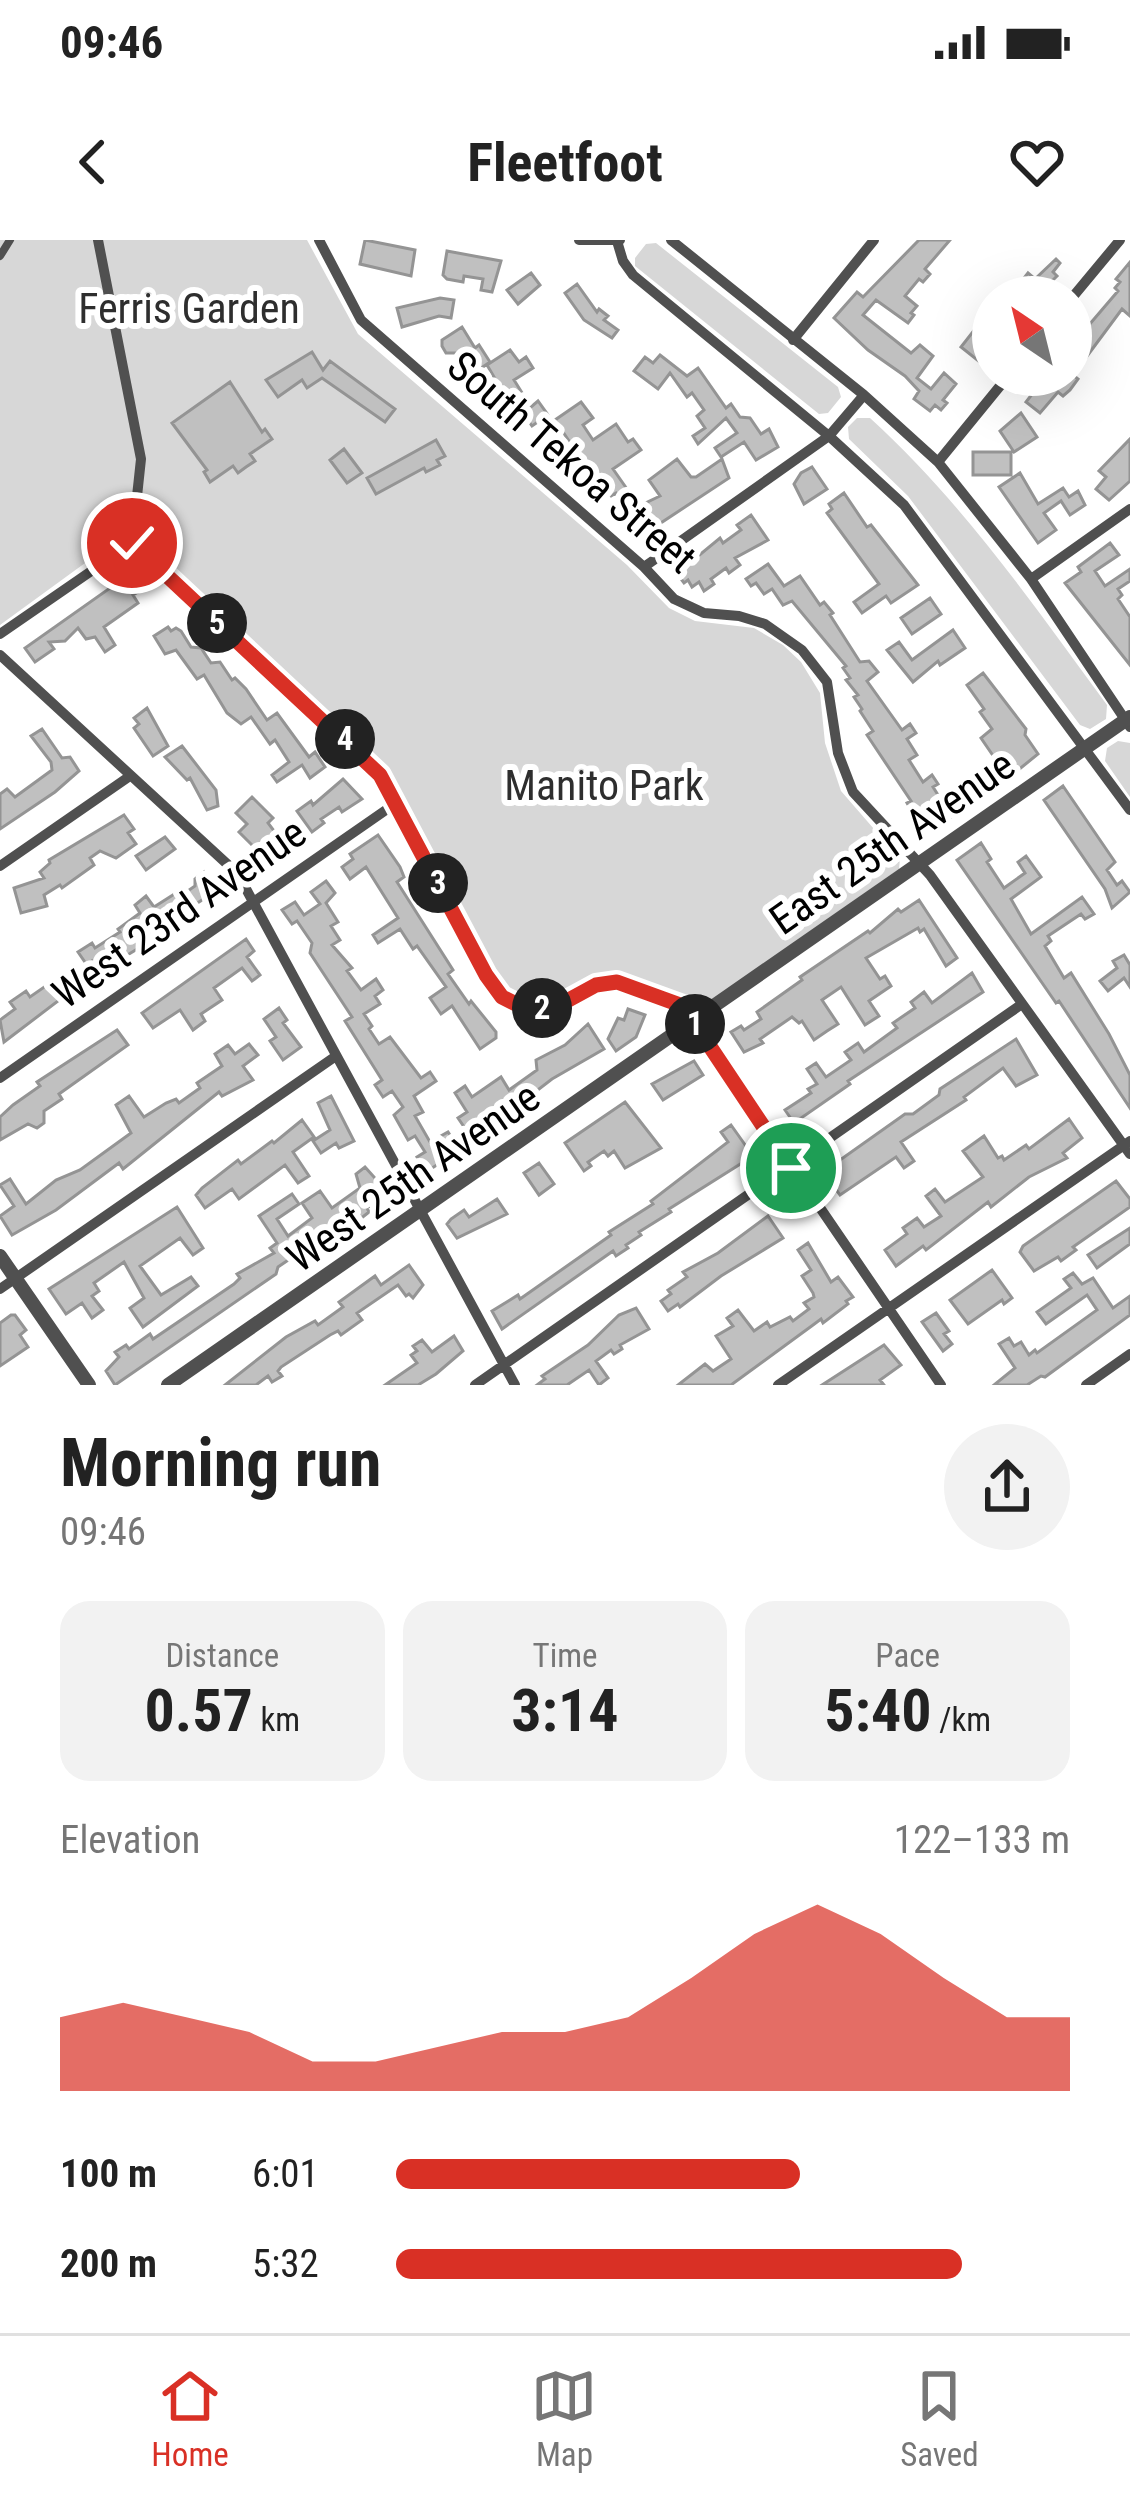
<!DOCTYPE html>
<meta charset="utf-8">
<style>
:root{--surface:#fff;--page:#f2f2f2;--text:#222;--muted:#767676;--line:#e0e0e0;--accent:#d93025}
body{margin:0;font-family:"Roboto Condensed",sans-serif;background:var(--page);color:var(--text);height:100vh;display:flex;flex-direction:column;font-size:45px;white-space:nowrap}
*{box-sizing:border-box;margin:0}
p{font-size:39px;color:var(--muted)}
.icon{flex:none;width:66px;height:66px;fill:none;stroke:currentColor;stroke-width:2;stroke-linecap:round;stroke-linejoin:round}
.map{position:relative;height:1145px;overflow:hidden}
.details{display:flex;flex-direction:column;background:var(--surface);flex:1}
.details>*{flex:none}
.needle{width:78px;rotate:325deg}
.controls{position:absolute;left:972px;top:36px;display:grid;gap:24px}
.controls a{display:grid;place-items:center;width:120px;height:120px;border-radius:50%;background:var(--surface);box-shadow:0 12px 48px #0002;font-size:60px}
.pin{position:absolute;display:grid;place-items:center;width:102px;height:102px;color:#fff;margin:-51px;border:6px solid #fff;border-radius:50%;box-shadow:0 3px 12px #0007}
.km{position:absolute;width:60px;height:60px;margin:-30px;border-radius:50%;background:#222;color:#fff;font-size:33px;line-height:60px;text-align:center}
.round{display:grid;place-items:center;flex:none;width:126px;height:126px;border-radius:63px;background:var(--page)}
.head{display:flex;align-items:center;justify-content:space-between;height:204px;padding:0 60px}
h1{font-size:66px;font-weight:700;line-height:90px}
.figures{display:grid;grid-template-columns:repeat(3,1fr);gap:18px;height:204px;padding:12px 60px}
.figures div{display:grid;align-content:center;border-radius:30px;background:var(--page);text-align:center}
.figures b{font-size:60px;font-weight:700}
.figures small{font-size:33px;font-weight:400}
.figures p{font-size:33px}
.chart{height:336px;padding:24px 60px}
.chart p{display:flex;justify-content:space-between}
.chart svg{width:100%;height:216px;margin-top:12px;fill:var(--accent);opacity:.7}
ul{padding:0 60px;list-style:none;font-size:39px}
li{display:grid;grid-template-columns:192px 144px 1fr;align-items:center;height:90px}
li i{height:30px;border-radius:15px;background:var(--accent)}
.status{display:flex;justify-content:space-between;align-items:center;height:84px;padding:0 60px;background:var(--surface);direction:ltr}
.status svg{height:33px;fill:currentColor}
header{display:flex;justify-content:space-between;align-items:center;height:156px;padding:0 60px;background:var(--surface);font-size:54px;font-weight:700}
.tabs{display:flex;justify-content:space-around;align-items:center;height:168px;border-top:3px solid var(--line);background:var(--surface);font-size:33px;color:var(--muted)}
.tabs a{display:grid;justify-items:center;gap:6px}
.tabs .current{color:var(--accent)}
.map>svg:first-child{display:block}
.green{fill:#d7d7d7}
.building{fill:#c0c0c0;stroke:#949494;stroke-width:3}
.lines{fill:none;stroke-linecap:round;stroke-linejoin:round}
.pedestrian{stroke:#505050;stroke-width:8}
.minor{stroke:#505050;stroke-width:10}
.tertiary{stroke:#505050;stroke-width:14}
.route-casing{stroke:#fff;stroke-width:24}
.route{stroke:#d93025;stroke-width:15}
.labels{text-anchor:middle;dominant-baseline:central;stroke-width:12;stroke-linejoin:round;paint-order:stroke}
.park-label{font-size:42px;fill:#2e2e2e;stroke:#fff}
.street-label{font-size:42px;fill:#000;stroke:#fff}
</style>
<div class="status"><b>09:46</b><svg viewBox="0 0 49 12"><path d="M0 12V9h3v3zM5 12V6h3v6zM10 12V3h3v9zM15 12V0h3v12zM26 1h20v11H26zM47 4h2v5h-2z"/></svg></div>
<header><svg class="icon" aria-label="back" viewBox="0 0 24 24"><path d="M15 5l-7 7 7 7"/></svg>Fleetfoot<svg class="icon" aria-label="heart" viewBox="0 0 24 24"><path d="M12 20l-8-8c-3-5 5-10 8-4 3-6 11-1 8 4z"/></svg></header>
<div class="map">
<svg width="1130" height="1145" viewBox="0 0 1130 1145">
<rect width="100%" height="100%" fill="#fff"/>
<path class="green" d="M0 0H307L358 94 627 325 669 368 695 381 754 388 783 405 801 422 820 453 825 503 841 551 900 619 899 629 708 763 621 733 594 736 546 760 522 758 511 753 502 746 474 697 384 527 125 290 118 299 0 385Z
M656 3 838 147 841 157 828 173 819 174 635 26V18L646 4Z
M857 178H870C964 264 1032 363 1107 465L1106 479 1090 489 1080 485 908 256 849 199 848 187Z
M1118 501 1130 503V557L1105 521 1107 508Z"/>
<path class="building" d="M365 0 415 10 411 36 360 24Z
M919 0H950L925 29 930 34 923 42 919 39 905 56 917 66 911 73 914 75 908 83 876 60 863 75 911 113 920 105 933 116 917 138 931 149 944 133 956 144 943 160 947 163 941 170 935 165 930 171 914 159 919 151 905 136 868 110 834 78 857 52 863 57Z
M447 11 501 21 492 52 481 50 483 39 464 36 463 42 447 39 443 35Z
M1056 19 1060 23 1053 32 1057 36 1048 45 1045 42 1033 57H1009L1028 33 1035 39Z
M1130 22V76L1122 69 1073 135 1078 139 1070 150 1063 156 1058 152 1040 173 1026 162 1043 140 1036 135H1071V106L1118 51 1115 48 1120 42 1116 39Z
M531 33 540 45 518 64 507 50Z
M577 44 597 72 599 69 608 76 604 80 618 90 612 98 584 80 565 53Z
M440 58 454 60 451 78 439 76 402 87 397 68Z
M993 66V108L981 123 961 107Z
M462 87 475 108 479 105 490 122 474 133 471 128 468 131 456 113H446L442 106V100Z
M510 110 519 122 526 117 533 128 514 140 531 167 538 161 548 175 532 186 516 163 511 166 487 125Z
M312 112 323 130 330 121 395 169 385 182 322 138 307 148 302 140 278 157 266 140Z
M660 115 687 136 698 128 726 168 731 164 740 177 750 178 761 194 769 189 778 207 756 220 744 202 721 217 715 208 737 193 726 178 698 204 693 196 705 188 697 176 704 170 692 153 687 157 670 133 658 149 634 131 645 117 653 123Z
M230 142 262 192 265 189 272 199 250 214 255 221 246 227 238 233 233 226 210 242 204 232 207 230 172 183Z
M581 162 593 178 583 185 593 200 616 184 628 202 633 199 641 210 613 229 639 266 660 256 649 240 677 219 691 237H696L722 219 729 238 641 296 616 253 611 256 606 253 595 237 586 235 565 212 568 209 564 204 569 201 555 180Z
M1021 173 1037 197 1014 212 1000 191Z
M1130 199V241L1109 260 1096 249 1106 237 1099 231Z
M436 200 445 216 437 220 440 225 426 232 424 228 376 254 367 238Z
M344 209 362 233 347 243 330 220Z
M973 212H1011V235H973Z
M812 227 827 249 804 264 794 244 801 233Z
M1020 233 1038 264 1063 248 1069 257 1078 251 1085 265 1070 275 1061 261 1044 273 1056 290 1038 303 999 247Z
M844 253 867 287 871 285 918 345 891 363 886 356 862 373 854 362 879 344 827 273 832 269 829 264Z
M751 275 768 300 735 318 740 325 729 333 726 328 711 339 714 344 704 351 699 342 692 347 688 340 684 343 678 335 686 326 720 298 723 303 741 290 737 285Z
M1110 303 1119 315 1095 331 1105 346 1130 329V341L1118 349 1122 355 1118 359 1130 377V425L1065 343 1081 332 1078 327Z
M768 324 784 346 800 336 820 365 824 362 833 373 830 375 860 422 869 421 878 432 867 441 902 490 910 484 916 493 907 499 917 515 909 520 923 542 932 535 938 544 933 547 952 577 928 589 915 570 912 572 907 563 911 561 867 495 873 491 860 471 862 469 854 457 858 455 846 440 850 438 843 428 846 426 792 361 783 365 772 349 764 354 756 343 751 346 746 339Z
M127 336 138 352 133 355 138 363 104 387 115 405 105 412 95 397 86 399 78 388 65 401 49 402 54 409 35 422 25 408Z
M930 358 941 374 912 394 901 378Z
M168 387 171 391 176 388 181 391 191 407 201 408 211 423 220 422 232 440 235 438 246 449 267 480 277 473 309 517 315 512 325 527 310 538 302 525 277 542 272 535 289 522 275 500 270 504 251 477 241 484 227 473 204 435 197 439 176 410 165 414 154 396Z
M953 390 965 408 940 425 938 421 913 442 887 410 899 402 912 420Z
M983 433 1026 489 1025 495 1038 514 1012 535 1008 529 984 544 977 532 996 520 981 498 992 489 980 472 984 469 967 445Z
M147 468 168 506 153 516 134 488 139 484 134 478Z
M42 489 62 518 70 517 79 531 55 552 0 589V554L7 549 15 557 52 530 51 522 31 496Z
M182 506 216 550 218 566 207 570 190 538 187 540 165 517Z
M343 539 362 559 342 572 339 567 321 579 324 583 312 592 297 571 311 561 313 565Z
M1063 546 1115 622 1107 630 1117 645 1122 641 1130 652 1112 668 1105 649 1044 560Z
M252 557 273 578 268 583 280 599 287 594 297 609 268 624 261 625 253 613 257 610 239 592 247 584 236 573Z
M124 575 134 589 128 593 136 604 116 618 100 611 90 618 94 625 62 648 60 645 44 655 47 666 21 673 14 648 44 638 40 632 50 623 49 620Z
M378 595 400 627 404 637 397 642 453 730 448 734 469 764 471 761 496 792V798L480 809 452 766 441 774 430 758 446 747 417 706 413 709 400 689 378 703 373 695 398 678 366 627 350 639 342 627 353 619 350 614Z
M165 597 175 609 146 630 136 616Z
M981 603 991 619 987 622 1004 648 1025 633 1018 622 1026 616 1041 637 1011 659 1031 694 1082 657 1094 674 1085 679 1081 674 1048 696 1051 701 1045 706 1064 738 1071 733 1109 794 1130 835V868L1059 761 1056 763 957 620Z
M204 632 216 649 210 655 164 684 150 697 152 700 111 725 99 731 92 721 87 725 78 712 92 703 95 708 120 692 118 689 140 673 135 665 146 656 154 667 176 653 179 657 195 646V639Z
M326 641 335 653 326 663 338 682 331 686 340 700 332 705 352 728 347 731 361 750 376 739 383 750 375 756 380 764 364 774 372 786 369 789 379 804 390 797 421 838 430 832 436 841 414 856 423 872 415 876 430 902 448 892 460 910 426 932 417 917 425 912 415 896 408 900 394 875 403 867 392 851 383 857 375 845 382 840 345 781 352 777 310 713 312 703 297 681 292 684 282 670 295 662 304 675 320 664 311 652Z
M919 660 957 718 946 726 924 689 920 692 918 688 866 718 880 739 885 736 891 746 869 761 879 776 865 785 841 747 822 760 838 784 827 791 814 800 802 781 799 783 792 777 760 799 763 803 744 812 731 792 741 786 744 790 761 779 757 772 802 740 800 737 868 691 870 693 898 669 901 672Z
M246 699 254 711 247 717 260 735 252 741 242 728 214 748 222 760 201 774 205 781 193 790 180 770 153 788 142 773Z
M1124 715 1130 725V747L1124 738 1108 751 1100 741 1117 728 1113 721Z
M73 727 83 742 4 802 0 780 15 769 10 762 26 751 30 757Z
M972 733 983 752 848 841 850 844 794 883 785 870 811 853 808 849 817 844 807 829 816 823 826 837 851 820 845 812 858 803 864 812 897 788 893 783 915 768 911 762 924 752 932 763Z
M279 768 287 780 283 783 301 807 283 820 270 801 276 797 264 779Z
M628 769 645 775 636 797 616 811 608 799 618 778 624 780Z
M588 784 604 809 552 839 473 900 458 878 467 872 455 853 465 846 472 857 501 837 509 850 537 830 536 820 565 805Z
M117 790 128 805 59 854 62 859 44 871V883L37 888 28 884 0 900V877L13 865 40 846 37 842Z
M1016 799 1037 835 1016 846 1003 828 964 857 966 860 901 902 914 921 904 928 896 917 840 955 823 932 905 874H913L939 855 940 849Z
M249 804 258 815 243 826 253 840 222 856 219 852 123 929 119 923 56 970 12 995 0 976 14 966 0 945 10 939 26 964 56 940 80 930 131 893 116 865 129 856 144 877 166 863 176 859 179 863 200 848 197 843 222 826 215 814 228 805 235 814Z
M694 821 703 835 663 860 652 844Z
M331 856 354 901 339 908 336 903 321 913 313 901 330 890 318 863Z
M625 862 661 908 625 928 614 911 608 916 604 911 588 922 591 926 584 931 565 903Z
M1069 879 1082 898 1063 913 1067 918 1029 937 991 967 988 962 926 1010 923 1006 896 1026 885 1010 907 994 903 988 917 978 924 987 941 976 926 956 935 949 945 962 983 937 963 911 984 896 998 918 1002 916 1004 920 1026 905 1029 909Z
M302 880 314 897 293 912 309 936 298 943 285 925 239 959 232 949 205 968 196 955 202 948 238 920 241 924 272 901 274 903Z
M731 885 753 916 669 969 671 972 639 992 641 995 626 1005 628 1008 616 1016 613 1011 502 1089 492 1071 518 1055 520 1059 611 995 609 992 653 964 651 961 728 902 721 892Z
M539 923 554 944 539 955 524 933Z
M365 927 383 947 376 951 381 958 367 968 369 972 335 999 330 992 303 1010 278 1027 276 1034 115 1145 106 1131 119 1117 115 1112 126 1105 129 1109 150 1094 153 1099 234 1044 240 1038 237 1034 274 1013 270 1008 277 1003 259 976 292 954 299 964 277 979 288 996 312 978 302 963 320 951 332 968 360 948 356 934Z
M1116 941 1130 959V967L1073 1007 1076 1010 1061 1021 1058 1017 1034 1031 1020 1012 1023 1006Z
M497 959 507 974 457 998 447 984 451 979 464 970 469 977Z
M177 967 203 1008 193 1015 180 998 140 1026 161 1055 191 1037 198 1046 143 1087 130 1068 144 1058 124 1022 94 1043 99 1051 92 1056 103 1070 92 1078 82 1063 66 1074 49 1049Z
M768 976 783 998 721 1036 680 1067 678 1064 668 1071 661 1061 671 1054 668 1050 687 1037 683 1032 718 1013Z
M1130 988V1004L1097 1028 1088 1015Z
M808 1003 831 1042 838 1037 853 1057 846 1061 848 1064 823 1083 821 1079 813 1085 731 1145H678L705 1124 713 1131 731 1119 716 1096 733 1086 727 1078 738 1070 754 1091 767 1082 770 1087 790 1077 793 1081 809 1069 804 1063 814 1057 813 1053 802 1036 811 1030 798 1010Z
M409 1025 423 1045 413 1058 409 1054 406 1056 398 1045 357 1073 362 1080 341 1095 338 1091 330 1095 281 1127 278 1131 282 1136 272 1142 268 1136 256 1145H225L286 1097 315 1081 318 1085 343 1067 339 1062 375 1036 381 1045Z
M992 1030 1012 1058 1004 1064 1002 1060 968 1084 950 1060Z
M1073 1033 1082 1044 1093 1038 1113 1068 1130 1056V1075L1045 1137 1041 1136 1027 1145H994L1015 1128 999 1104 1009 1098 1014 1106 1021 1102 1029 1115 1035 1110 1037 1113 1097 1070 1087 1055 1046 1084 1037 1072 1071 1048 1064 1039Z
M636 1068 649 1089 620 1105 622 1109 614 1114 611 1110 596 1121 608 1138 599 1145 589 1130 567 1145H537L545 1139 542 1136 588 1105 619 1075Z
M936 1073 949 1091 944 1094 952 1104 943 1111 922 1082Z
M11 1075H15L26 1090 20 1095 28 1107 0 1126V1083Z
M454 1096 463 1111 436 1134 418 1145H385L417 1123 411 1115 417 1111 413 1106 422 1100 432 1112Z
M884 1105 901 1125 880 1140 884 1145H822Z"/>
<g class="lines">
<path class="pedestrian" d="M0 16 10 0"/>
<path class="minor" d="M98 0 141 219 132 303
M319 0 361 80 644 327 674 359 704 373 739 376 765 384 802 410 827 442 838 513 853 552 930 635 1130 914
M579 0H620
M671 0 864 155 938 222 1031 339 1130 487
M617 1 623 21 633 35 829 196 904 265 1130 570
M1071 59 1120 0
M793 100 874 0
M938 222 1009 135
M132 303 380 535 486 735C538 806 556 747 610 743 634 741 661 758 683 767L941 1145
M644 327 829 196 864 155
M1031 339 1130 269
M0 394 132 303
M0 415 238 634 515 1145
M0 626 130 536
M0 838 396 563
M0 1049 336 816
M475 1145 1022 764
M778 1145 1130 901
M1086 1145 1130 1114"/>
<path class="tertiary" d="M0 1016 89 1145
M168 1145 1130 477"/>
</g>
<g class="lines">
<defs>
<path id="route" d="M132 303 380 535 486 735 502 757 524 768 552 769 596 745 617 742 683 766 791 928"/>
</defs>
<use href="#route" class="route-casing"/>
<use href="#route" class="route"/>
</g>
<g class="labels">
<g class="park-label">
<text x="189" y="68">Ferris Garden</text>
<text x="604" y="545">Manito Park</text>
</g>
<g class="street-label">
<text transform="translate(572 222) rotate(41)">South Tekoa Street</text>
<text transform="translate(892 602) rotate(-35)">East 25th Avenue</text>
<text transform="translate(179 673) rotate(-35)">West 23rd Avenue</text>
<text transform="translate(413 937) rotate(-35)">West 25th Avenue</text>
</g>
</g>
</svg>
<div class="controls">
<a><svg class="needle" viewBox="-14 -14 28 28"><path d="M0-13l5 13h-10z" fill="#e53935"/><path d="M0 13l5-13h-10z" fill="#767676"/></svg></a>
</div>
<div class="pin" style="left:791px;top:928px;background:#1e9e55"><svg class="icon" aria-label="arrive" viewBox="0 0 24 24"><path d="M6 21V4h12l-3 4 3 4H6"/></svg></div>
<div class="pin" style="left:132px;top:303px;background:#d93025"><svg class="icon" aria-label="check" viewBox="0 0 24 24"><path d="M5 12l5 5 9-10"/></svg></div>
<b class="km" style="left:695px;top:784px">1</b>
<b class="km" style="left:542px;top:768px">2</b>
<b class="km" style="left:438px;top:643px">3</b>
<b class="km" style="left:345px;top:499px">4</b>
<b class="km" style="left:217px;top:383px">5</b>
</div>
<section class="details">
<div class="head"><div><h1>Morning run</h1><p>09:46</p></div><a class="round"><svg class="icon" aria-label="share" viewBox="0 0 24 24"><path d="M12 15V3M7 8l5-5 5 5M5 13v7h14v-7"/></svg></a></div>
<div class="figures">
<div><p>Distance</p><b>0.57<small> km</small></b></div>
<div><p>Time</p><b>3:14</b></div>
<div><p>Pace</p><b>5:40<small> /km</small></b></div>
</div>
<div class="chart"><p><span>Elevation</span>122–133 m</p>
<svg viewBox="0 0 160 44" preserveAspectRatio="none"><path d="M0 44V29L10 26L20 29L30 32L40 38L50 38L60 35L70 32L80 32L90 29L100 21L110 12L120 6L130 12L140 21L150 29L160 29V44z"/></svg>
</div>
<ul>
<li><b>100 m</b>6:01<i style="width:60%"></i></li>
<li><b>200 m</b>5:32<i style="width:84%"></i></li>
</ul>
</section>
<nav class="tabs">
<a class="current"><svg class="icon" aria-label="home" viewBox="0 0 24 24"><path d="M3 11l9-7 9 7M6 9v11h12V9"/></svg>Home</a>
<a><svg class="icon" aria-label="map" viewBox="0 0 24 24"><path d="M3 6l6-2 6 2 6-2v14l-6 2-6-2-6 2zM9 4v14M15 6v14"/></svg>Map</a>
<a><svg class="icon" aria-label="saved" viewBox="0 0 24 24"><path d="M7 4h10v16l-5-4-5 4z"/></svg>Saved</a>
</nav>
